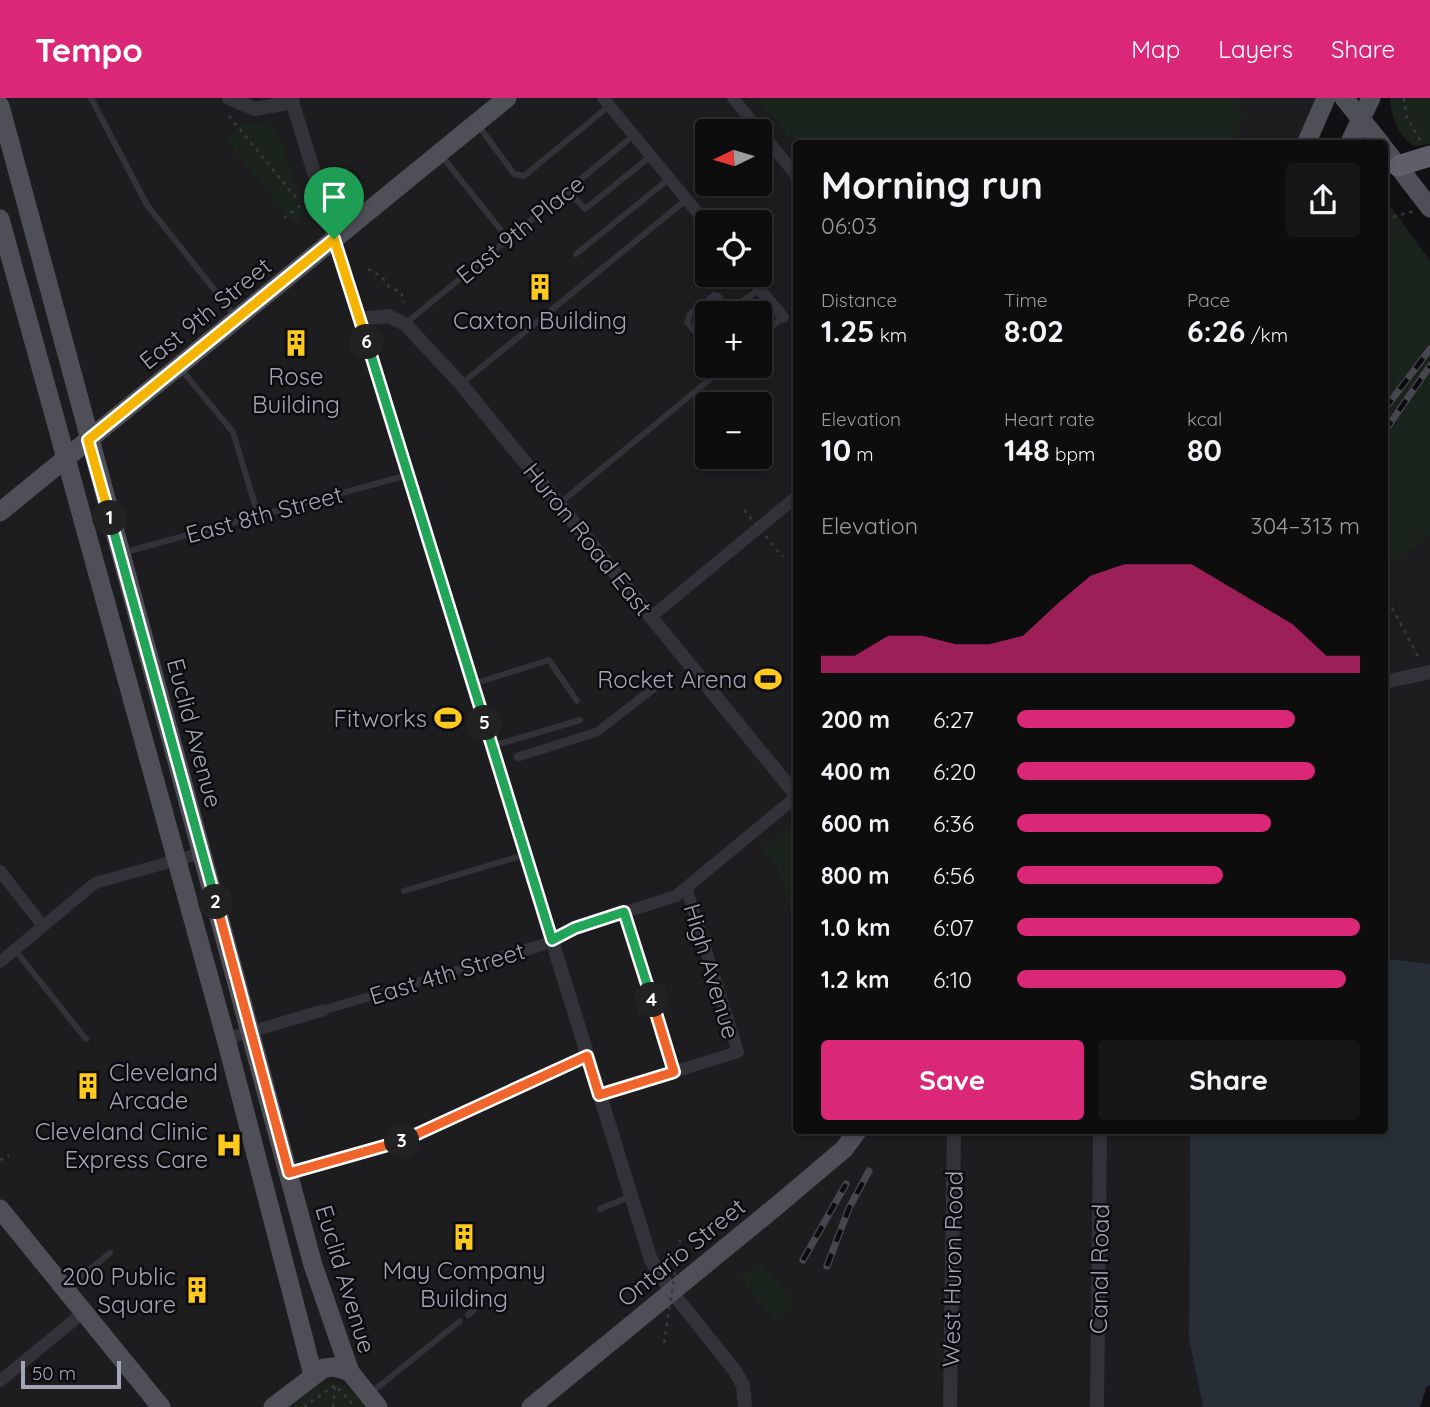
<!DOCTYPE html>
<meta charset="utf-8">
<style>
:root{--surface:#0d0d0e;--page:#161617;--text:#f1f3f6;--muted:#9a9c9e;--line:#2d2d2e;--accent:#db2777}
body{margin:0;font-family:Quicksand,sans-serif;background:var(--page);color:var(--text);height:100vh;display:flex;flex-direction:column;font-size:26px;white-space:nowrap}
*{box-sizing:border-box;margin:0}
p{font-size:23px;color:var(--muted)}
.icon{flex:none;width:38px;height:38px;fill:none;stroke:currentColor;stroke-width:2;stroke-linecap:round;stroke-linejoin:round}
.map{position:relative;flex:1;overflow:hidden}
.details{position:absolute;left:793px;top:42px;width:595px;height:994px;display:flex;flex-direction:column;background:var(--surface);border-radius:7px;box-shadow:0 4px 10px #0003,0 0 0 2px var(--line)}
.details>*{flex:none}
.needle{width:46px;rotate:265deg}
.controls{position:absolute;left:695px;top:21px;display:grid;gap:14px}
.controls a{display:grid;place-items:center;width:77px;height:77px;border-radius:7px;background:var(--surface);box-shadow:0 4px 10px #0003,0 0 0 2px var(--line);font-size:35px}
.scale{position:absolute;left:21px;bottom:18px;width:100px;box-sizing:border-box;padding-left:7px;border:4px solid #a1a5b5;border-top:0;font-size:19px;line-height:24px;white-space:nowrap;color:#a1a5b5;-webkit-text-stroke:5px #0c0c0e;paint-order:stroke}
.pin{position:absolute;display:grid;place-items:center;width:60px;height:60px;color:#fff;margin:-72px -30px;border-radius:50% 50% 50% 0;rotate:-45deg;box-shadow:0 0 7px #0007}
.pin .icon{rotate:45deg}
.km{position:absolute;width:35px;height:35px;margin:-18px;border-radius:50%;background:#222;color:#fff;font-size:19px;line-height:35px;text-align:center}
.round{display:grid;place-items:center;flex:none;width:74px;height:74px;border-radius:7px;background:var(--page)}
.headline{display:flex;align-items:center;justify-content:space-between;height:119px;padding:0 28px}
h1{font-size:38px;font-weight:800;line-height:52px}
.stats{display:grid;grid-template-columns:repeat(3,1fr);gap:10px;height:119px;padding:7px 28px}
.stats div{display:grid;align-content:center}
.stats b{font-size:30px;font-weight:800}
.stats small{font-size:19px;font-weight:400}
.stats p{font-size:19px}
.chart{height:196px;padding:14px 28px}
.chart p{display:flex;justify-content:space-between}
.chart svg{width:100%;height:126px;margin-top:7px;fill:var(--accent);opacity:.7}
.button{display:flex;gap:14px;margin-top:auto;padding:14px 28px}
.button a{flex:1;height:80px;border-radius:7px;background:var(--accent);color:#fff;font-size:28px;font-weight:800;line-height:80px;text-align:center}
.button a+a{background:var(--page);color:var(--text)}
ul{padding:0 28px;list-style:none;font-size:23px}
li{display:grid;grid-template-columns:112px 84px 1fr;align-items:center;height:52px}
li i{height:18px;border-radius:9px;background:var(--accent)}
header{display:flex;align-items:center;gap:42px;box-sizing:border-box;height:98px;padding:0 35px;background:var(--accent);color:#fff}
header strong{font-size:33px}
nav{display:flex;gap:38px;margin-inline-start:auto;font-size:24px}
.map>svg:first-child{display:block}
.built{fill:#1d1d20;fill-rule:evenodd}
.green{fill:#1b231d}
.water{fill:#272e37}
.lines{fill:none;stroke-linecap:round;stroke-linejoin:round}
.path{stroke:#38393f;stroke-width:2.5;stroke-dasharray:3.5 5;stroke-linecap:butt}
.service{stroke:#323238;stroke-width:6}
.pedestrian{stroke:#323238;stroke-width:9}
.minor{stroke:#323238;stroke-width:12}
.tertiary{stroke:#323238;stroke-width:14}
.primary{stroke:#4e4f57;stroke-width:19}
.motorway{stroke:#5e5f69;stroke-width:21}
.rail-casing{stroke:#47484f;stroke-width:7}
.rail{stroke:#0c0c0e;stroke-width:4.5;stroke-dasharray:13;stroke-linecap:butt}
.path-bridge{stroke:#38393f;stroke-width:2.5;stroke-dasharray:3.5 5;stroke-linecap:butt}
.split-1-casing{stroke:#fff;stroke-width:14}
.split-2-casing{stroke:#fff;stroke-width:14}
.split-3-casing{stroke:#fff;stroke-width:14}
.split-4-casing{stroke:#fff;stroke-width:14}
.split-5-casing{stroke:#fff;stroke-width:14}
.split-6-casing{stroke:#fff;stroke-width:14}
.split-7-casing{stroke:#fff;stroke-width:14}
.split-1{stroke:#f5b400;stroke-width:9}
.split-2{stroke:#22a559;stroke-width:9}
.split-3{stroke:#f0652b;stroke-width:9}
.split-4{stroke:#f0652b;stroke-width:9}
.split-5{stroke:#22a559;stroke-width:9}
.split-6{stroke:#22a559;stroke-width:9}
.split-7{stroke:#f5b400;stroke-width:9}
.labels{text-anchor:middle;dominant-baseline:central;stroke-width:5;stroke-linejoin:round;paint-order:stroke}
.street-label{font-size:24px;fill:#a1a5b5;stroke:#0c0c0e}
.poi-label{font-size:24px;fill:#a1a5b5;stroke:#0c0c0e;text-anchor:end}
</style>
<header>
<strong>Tempo</strong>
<nav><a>Map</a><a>Layers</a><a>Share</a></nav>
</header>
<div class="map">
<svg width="1430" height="1309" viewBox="0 0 1430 1309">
<rect width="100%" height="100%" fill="#111113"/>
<path class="built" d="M0 0H1326L1306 45 796 46V1032L1190 1033 1189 1241 1203 1309H0ZM707 33H760V86H707ZM707 124H760V177H707ZM707 215H760V268H707ZM707 306H760V359H707Z
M1430 439V866L1384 860V471Z"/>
<path class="green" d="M756 0H1239L1242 18 1237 45 796 46V49Z
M1390 0H1430V46L1414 48C1398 38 1391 18 1390 0Z
M242 25 272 29 280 38 305 116 294 125 225 42Z
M1384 104 1392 110 1430 163V439L1384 471Z
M795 724 796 725V829L778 771 762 750Z
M761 1163 796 1207 775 1224 740 1180Z
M331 1284 347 1289 365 1309H291L317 1288Z"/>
<path class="water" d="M1384 860 1430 866V1287L1426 1290 1420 1309H1203L1189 1241 1190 1033 1384 1032Z"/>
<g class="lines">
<path class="path" d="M1404 0 1407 20 1422 45
M229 18 296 100
M1393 119 1414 113
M368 171 381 178 389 189 401 194 404 205
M1384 495 1420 562
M0 1062 9 1058
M304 1309 335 1287 355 1309
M333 1309 335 1288"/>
<path class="service" d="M91 0 147 107 236 219
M478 27 514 76 524 78 609 8
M441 57 508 141
M568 92 585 111 651 58
M576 156 670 80
M731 211 760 191
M405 226 633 38
M760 239 783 219
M707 249 687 224 690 216 714 197 718 198 733 215
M180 270 233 334 258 417
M461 286 687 101
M560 405 726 268
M122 455 408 377
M473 586 549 562 577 603
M492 648 580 622
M404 793 524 757
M624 814 674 974
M15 852 86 941
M290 1075 409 1041 587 958
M600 1111 631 1098
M67 1190 110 1155
M468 1217 475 1211
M372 1294 460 1223"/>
<path class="pedestrian" d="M518 659 597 634 668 579
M324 912 465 870"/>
<path class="minor" d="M603 0 707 126
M733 0 796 77
M748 177 783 219
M651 519 796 399
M0 773 43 828
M0 864 95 785 202 755
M465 870 542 847 575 830 676 798 796 699
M226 941 324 912
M599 997 738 954 687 792
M0 1283 84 1214"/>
<path class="tertiary" d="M229 0 255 11 293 4
M291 0 651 1162 672 1194 735 1273 743 1287 745 1309
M360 221 388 218 405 226 461 286 796 697
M1384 584 1430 574
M950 1309 954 1032
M1097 1309 1100 1032"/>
<path class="primary" d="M1344 0 1381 46
M0 8 313 1167 350 1274 378 1309
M1306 46 1326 0
M1349 46 1371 0
M1384 50 1430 110
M0 121 226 941 313 1277
M0 414 507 0
M0 1111 161 1309
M273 1309 324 1270 334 1269 350 1274
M531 1309 779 1106 844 1051 858 1032"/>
<path class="motorway" d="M1398 68 1430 58"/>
<defs>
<path id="rail" d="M1384 312 1430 251
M1384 334 1430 268
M803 1162 846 1086
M827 1168 849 1110 869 1073"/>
</defs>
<use href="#rail" class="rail-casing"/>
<use href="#rail" class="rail"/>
<path class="path-bridge" d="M284 120 347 71
M744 412 783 459
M664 1245 680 1142"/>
</g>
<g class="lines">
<defs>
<path id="split-1" d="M110 420 88 342 334 141"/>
<path id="split-2" d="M110 420 216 804"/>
<path id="split-3" d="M216 804 289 1075 402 1043"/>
<path id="split-4" d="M402 1043 587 958 599 997 674 974 652 902"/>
<path id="split-5" d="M485 625 552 842 575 830 624 814 652 902"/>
<path id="split-6" d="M367 244 485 625"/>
<path id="split-7" d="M334 141 367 244"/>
</defs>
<use href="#split-1" class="split-1-casing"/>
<use href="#split-2" class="split-2-casing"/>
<use href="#split-3" class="split-3-casing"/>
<use href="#split-4" class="split-4-casing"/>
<use href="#split-5" class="split-5-casing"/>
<use href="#split-6" class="split-6-casing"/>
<use href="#split-7" class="split-7-casing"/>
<use href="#split-1" class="split-1"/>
<use href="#split-2" class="split-2"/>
<use href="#split-3" class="split-3"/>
<use href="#split-4" class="split-4"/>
<use href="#split-5" class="split-5"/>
<use href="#split-6" class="split-6"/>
<use href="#split-7" class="split-7"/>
</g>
<defs>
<symbol id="building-bare" viewBox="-9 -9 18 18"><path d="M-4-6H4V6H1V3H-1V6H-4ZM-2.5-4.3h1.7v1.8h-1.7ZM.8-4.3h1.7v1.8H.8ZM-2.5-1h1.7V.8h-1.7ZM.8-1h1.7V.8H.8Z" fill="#feca1e" stroke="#0c0c0e" stroke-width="2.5" paint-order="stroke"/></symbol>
<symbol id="stadium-bare" viewBox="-9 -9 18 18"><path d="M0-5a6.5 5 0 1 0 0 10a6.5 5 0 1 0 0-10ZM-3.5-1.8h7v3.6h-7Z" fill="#feca1e" stroke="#0c0c0e" stroke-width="2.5" paint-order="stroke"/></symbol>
<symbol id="hospital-bare" viewBox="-9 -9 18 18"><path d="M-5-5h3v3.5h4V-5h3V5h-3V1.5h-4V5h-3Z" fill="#feca1e" stroke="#0c0c0e" stroke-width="2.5" paint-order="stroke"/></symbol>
</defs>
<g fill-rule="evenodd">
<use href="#building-bare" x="521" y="170" width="38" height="38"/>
<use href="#building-bare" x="277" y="226" width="38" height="38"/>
<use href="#stadium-bare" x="749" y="562" width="38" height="38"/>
<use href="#stadium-bare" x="429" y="601" width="38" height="38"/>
<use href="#building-bare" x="69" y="969" width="38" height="38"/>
<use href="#hospital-bare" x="210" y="1028" width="38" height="38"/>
<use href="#building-bare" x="445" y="1120" width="38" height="38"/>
<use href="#building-bare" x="178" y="1173" width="38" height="38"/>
</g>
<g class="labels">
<g class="street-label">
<text transform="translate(520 131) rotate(-39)">East 9th Place</text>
<text transform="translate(205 215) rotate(-39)">East 9th Street</text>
<text transform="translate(264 416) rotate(-15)">East 8th Street</text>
<text transform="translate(588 441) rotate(51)">Huron Road East</text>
<text transform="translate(195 635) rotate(75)">Euclid Avenue</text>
<text transform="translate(712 873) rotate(73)">High Avenue</text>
<text transform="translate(447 875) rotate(-17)">East 4th Street</text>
<text transform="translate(681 1154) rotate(-39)">Ontario Street</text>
<text transform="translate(952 1171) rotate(-89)">West Huron Road</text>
<text transform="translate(1099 1171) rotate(-89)">Canal Road</text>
<text transform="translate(346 1181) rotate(73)">Euclid Avenue</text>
</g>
<g class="poi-label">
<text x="540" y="222" text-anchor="middle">Caxton Building</text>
<text x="296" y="278" text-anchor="middle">Rose<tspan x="296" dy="28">Building</tspan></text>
<text x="747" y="581">Rocket Arena</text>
<text x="427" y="620">Fitworks</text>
<text x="109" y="974" text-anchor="start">Cleveland<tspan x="109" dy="28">Arcade</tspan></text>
<text x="208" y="1033">Cleveland Clinic<tspan x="208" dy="28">Express Care</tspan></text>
<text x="464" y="1172" text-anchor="middle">May Company<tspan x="464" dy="28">Building</tspan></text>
<text x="176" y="1178">200 Public<tspan x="176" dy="28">Square</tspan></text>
</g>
</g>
</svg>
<div class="controls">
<a><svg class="needle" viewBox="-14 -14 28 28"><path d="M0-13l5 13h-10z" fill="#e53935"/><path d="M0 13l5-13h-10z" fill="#9a9c9e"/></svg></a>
<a><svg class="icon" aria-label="locate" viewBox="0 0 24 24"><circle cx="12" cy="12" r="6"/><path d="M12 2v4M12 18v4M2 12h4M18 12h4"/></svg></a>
<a>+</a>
<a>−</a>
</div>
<div class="scale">50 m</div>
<div class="pin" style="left:334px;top:141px;background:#1e9e55"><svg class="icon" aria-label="arrive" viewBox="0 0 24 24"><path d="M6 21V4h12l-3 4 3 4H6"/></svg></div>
<b class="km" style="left:110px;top:420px">1</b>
<b class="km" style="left:216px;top:804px">2</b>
<b class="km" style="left:402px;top:1043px">3</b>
<b class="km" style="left:652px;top:902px">4</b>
<b class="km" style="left:485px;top:625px">5</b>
<b class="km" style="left:367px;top:244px">6</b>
<section class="details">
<div class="headline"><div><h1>Morning run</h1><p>06:03</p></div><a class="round"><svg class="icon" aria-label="share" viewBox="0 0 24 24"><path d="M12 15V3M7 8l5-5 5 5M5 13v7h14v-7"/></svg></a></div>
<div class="stats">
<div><p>Distance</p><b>1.25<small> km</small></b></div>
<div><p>Time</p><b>8:02</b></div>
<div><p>Pace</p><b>6:26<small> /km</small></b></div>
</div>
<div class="stats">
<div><p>Elevation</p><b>10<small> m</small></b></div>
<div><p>Heart rate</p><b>148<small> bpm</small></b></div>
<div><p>kcal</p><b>80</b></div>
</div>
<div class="chart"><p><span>Elevation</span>304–313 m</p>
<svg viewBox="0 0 160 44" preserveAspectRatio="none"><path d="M0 44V38L10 38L20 31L30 31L40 34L50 34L60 31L70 20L80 10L90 6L100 6L110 6L120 13L130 20L140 27L150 38L160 38V44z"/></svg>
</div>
<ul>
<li><b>200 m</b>6:27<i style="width:81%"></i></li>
<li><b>400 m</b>6:20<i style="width:87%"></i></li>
<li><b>600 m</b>6:36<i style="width:74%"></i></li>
<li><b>800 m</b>6:56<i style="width:60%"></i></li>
<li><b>1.0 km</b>6:07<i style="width:100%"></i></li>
<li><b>1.2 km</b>6:10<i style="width:96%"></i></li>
</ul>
<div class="button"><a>Save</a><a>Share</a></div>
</section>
</div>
